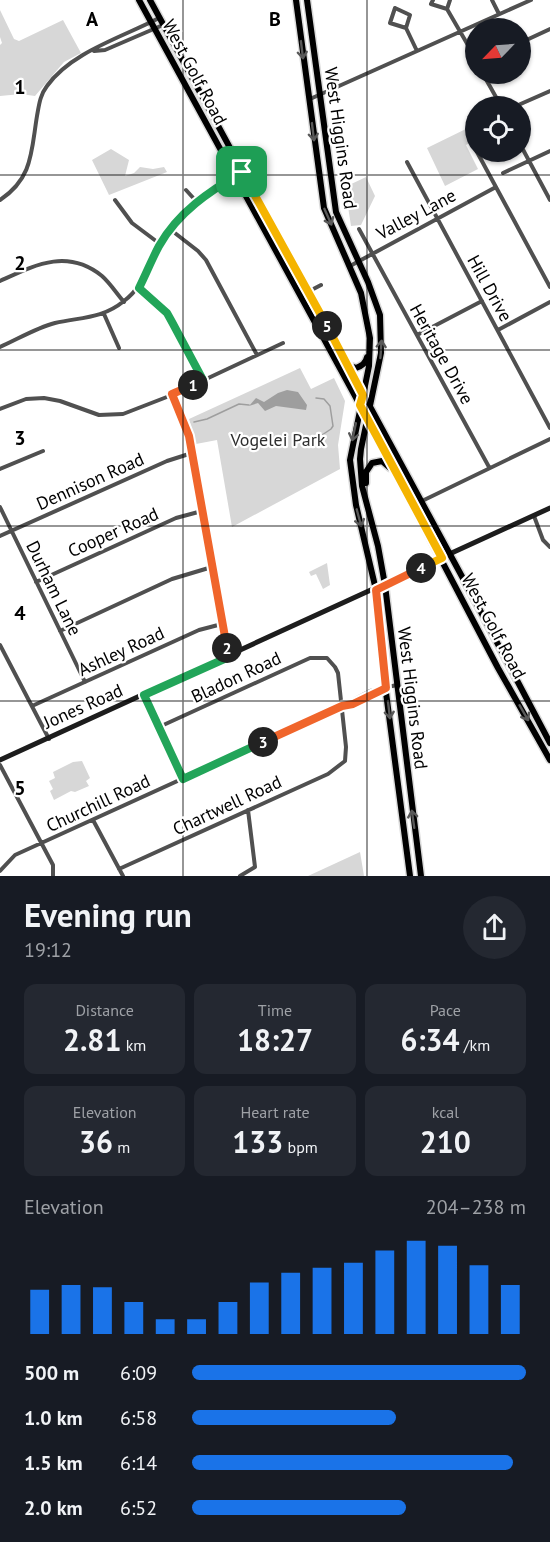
<!DOCTYPE html>
<meta charset="utf-8">
<style>
:root{--surface:#171b24;--page:#242831;--text:#f1f3f6;--muted:#9ea1a6;--accent:#1a73e8}
body{margin:0;font-family:"PT Sans",sans-serif;background:var(--page);color:var(--text);height:100vh;display:flex;flex-direction:column;font-size:22px;white-space:nowrap}
*{box-sizing:border-box;margin:0}
p{font-size:20px;color:var(--muted)}
.icon{flex:none;width:33px;height:33px;fill:none;stroke:currentColor;stroke-width:2;stroke-linecap:round;stroke-linejoin:round}
.map{position:relative;height:876px;overflow:hidden}
.drawer{display:flex;flex-direction:column;background:var(--surface);flex:1}
.drawer>*{flex:none}
.needle{width:39px;rotate:245deg}
.controls{position:absolute;left:465px;top:18px;display:grid;gap:12px}
.controls a{display:grid;place-items:center;width:66px;height:66px;border-radius:50%;background:var(--surface);box-shadow:0 2px 4px #0004;font-size:30px}
.pin{position:absolute;display:grid;place-items:center;width:51px;height:51px;color:#fff;margin:-26px;border-radius:12px;box-shadow:0 3px 9px #0006}
.km{position:absolute;width:30px;height:30px;margin:-15px;border-radius:50%;background:#222;color:#fff;font-size:16px;line-height:30px;text-align:center}
.round{display:grid;place-items:center;flex:none;width:63px;height:63px;border-radius:32px;background:var(--page)}
.summary{display:flex;align-items:center;justify-content:space-between;height:102px;padding:0 24px}
h1{font-size:33px;font-weight:600;line-height:45px}
.stats{display:grid;grid-template-columns:repeat(3,1fr);gap:9px;height:102px;padding:6px 24px}
.stats div{display:grid;align-content:center;border-radius:12px;background:var(--page);text-align:center}
.stats b{font-size:30px;font-weight:600}
.stats small{font-size:16px;font-weight:400}
.stats p{font-size:16px}
.chart{height:168px;padding:12px 24px}
.chart p{display:flex;justify-content:space-between}
.chart svg{width:100%;height:108px;margin-top:6px;stroke:var(--accent);stroke-width:6}
ul{padding:0 24px;list-style:none;font-size:20px}
li{display:grid;grid-template-columns:96px 72px 1fr;align-items:center;height:45px}
li i{height:15px;border-radius:8px;background:var(--accent)}
.map>svg:first-child{display:block}
.green{fill:#d7d7d7}
.water{fill:#9e9e9e}
.lines{fill:none;stroke-linecap:round;stroke-linejoin:round}
.stream{stroke:#9e9e9e;stroke-width:1.5}
.primary-casing{stroke:#dbdbdb;stroke-width:9}
.street{stroke:#505050;stroke-width:4}
.secondary{stroke:#1d1d1d;stroke-width:5}
.primary{stroke:#000;stroke-width:6}
.oneway{stroke:#595959}
.split-1-casing{stroke:#fff;stroke-width:12}
.split-2-casing{stroke:#fff;stroke-width:12}
.split-3-casing{stroke:#fff;stroke-width:12}
.split-4-casing{stroke:#fff;stroke-width:12}
.split-5-casing{stroke:#fff;stroke-width:12}
.split-6-casing{stroke:#fff;stroke-width:12}
.split-1{stroke:#22a559;stroke-width:8}
.split-2{stroke:#f0652b;stroke-width:8}
.split-3{stroke:#22a559;stroke-width:8}
.split-4{stroke:#f0652b;stroke-width:8}
.split-5{stroke:#f5b400;stroke-width:8}
.split-6{stroke:#f5b400;stroke-width:8}
.grid{fill:none;stroke:#000;stroke-width:1.5;stroke-opacity:0.55}
.labels{text-anchor:middle;dominant-baseline:central;stroke-width:4.5;stroke-linejoin:round;paint-order:stroke}
.street-label{font-size:18px;fill:#000;stroke:#fff}
.park-label{font-size:18px;fill:#2e2e2e;stroke:#fff}
.grid-label{font-size:20px;text-anchor:middle;font-weight:bold;fill:#000;stroke:#fff;stroke-width:4.5;stroke-linejoin:round;paint-order:stroke}
</style>
<div class="map">
<svg width="550" height="876" viewBox="0 0 550 876">
<rect width="100%" height="100%" fill="#fff"/>
<path class="green" d="M0 10 14 39 19 41 63 20 81 53 64 62 35 96 21 94 0 96V45L2 43 0 37Z
M474 125 475 140 466 145 478 169 445 186 427 148Z
M111 149 129 160 125 176 134 173 140 167 153 169 164 167 167 172 109 195 92 160Z
M366 177 375 196 361 225 351 226 345 187Z
M300 368 311 389 334 378 345 401 338 445 340 469 232 527 217 440 196 444 189 419Z
M327 563 330 585 323 589 316 574 311 576 309 572Z
M82 761 90 778 86 781 89 786 75 792 71 791 54 800 50 791 53 789 49 781 55 778 53 772 73 762Z
M360 852 364 876H308Z"/>
<path class="water" d="M287 390 298 392 307 405 306 410 276 406 265 411 258 403 249 406 256 398 264 402 278 393Z"/>
<g class="lines">
<path class="stream" d="M316 398 324 399 330 406 333 426 331 429 322 435
M194 422 207 419 239 404 249 405"/>
<defs>
<path id="primary" d="M139 0 360 405 498 668 550 760
M150 0 472 595 550 743
M296 0 324 208 361 293 370 338 369 366 350 460 356 505 376 590 385 685 410 876
M307 0 336 212 368 282 380 315 381 353 361 449 360 459 362 486 378 546 385 585 421 876
M348 365 356 368C362 366 366 363 367 357
M366 483V472L372 463 382 461 390 468"/>
</defs>
<use href="#primary" class="primary-casing"/>
<path class="street" d="M433 0 431 4 447 9 476 59
M492 0 499 14
M447 9 450 0
M406 28 390 23 395 8 410 15 406 28 417 51
M520 43 550 29
M94 51 105 50 163 25
M483 74 501 106
M310 99 531 0
M516 106 550 91
M473 144 476 149
M520 144 550 200
M477 152 550 287
M407 162 550 428
M503 173 550 151
M186 190 196 201
M0 200C33 178 31 152 37 116 39 105 40 95 47 86 71 52 123 37 159 18
M115 200 132 223 160 244
M359 229 489 467
M171 230 198 251 206 260 257 355
M350 266 496 187
M0 281C35 265 67 248 102 276 110 283 117 294 124 302
M139 288 167 313 203 380
M300 296 321 285
M104 314 119 348
M498 330 550 302
M417 335 482 301
M0 347C18 339 36 328 55 323 81 317 102 319 124 301 146 284 146 266 160 244 180 211 210 191 242 172
M172 395 189 436 225 641 231 656
M0 409 26 399 44 398 60 401 99 415 123 414 172 395 283 343
M0 469 43 451
M422 501 550 439
M0 507 85 682
M534 516 543 540 550 547
M0 536 167 461 192 453
M36 582 176 518 202 511
M60 631 172 579 212 567
M0 645 49 739
M144 695 183 779
M32 706 199 630 222 624
M343 706 353 704 383 690
M0 765 53 865V876
M93 820 123 876
M119 869 328 774 345 761 346 747 338 673 335 667 327 658H310L159 727
M0 871 15 855 342 706 370 691 397 685
M240 876 255 867 248 810"/>
<path class="secondary" d="M0 760 550 508"/>
<use href="#primary" class="primary"/>
</g>
<defs><path id="oneway-shaft" d="M-6 0H5M1.5-3L5.5 0L1.5 3" fill="none" stroke-width="1.6" stroke-linecap="round" stroke-linejoin="round" transform="scale(1.5)"/></defs>
<g class="oneway">
<use href="#oneway-shaft" transform="translate(302 50) rotate(83)"/>
<use href="#oneway-shaft" transform="translate(313 132) rotate(83)"/>
<use href="#oneway-shaft" transform="translate(328 217) rotate(66)"/>
<use href="#oneway-shaft" transform="translate(381 349) rotate(-86)"/>
<use href="#oneway-shaft" transform="translate(354 432) rotate(102)"/>
<use href="#oneway-shaft" transform="translate(359 518) rotate(75)"/>
<use href="#oneway-shaft" transform="translate(389 710) rotate(83)"/>
<use href="#oneway-shaft" transform="translate(524 713) rotate(60)"/>
<use href="#oneway-shaft" transform="translate(413 819) rotate(-98)"/>
</g>
<g class="lines">
<defs>
<path id="split-1" d="M193 385 203 380 172 322 167 313 139 288C146 274 152 259 159 246 178 212 210 191 242 172"/>
<path id="split-2" d="M193 385 172 394 189 436 227 648"/>
<path id="split-3" d="M227 648 231 656 144 695 183 779 263 742"/>
<path id="split-4" d="M263 742 342 706 353 704 386 688 376 590 421 568"/>
<path id="split-5" d="M327 326 363 395 360 405 442 558 421 568"/>
<path id="split-6" d="M242 172 327 326"/>
</defs>
<use href="#split-1" class="split-1-casing"/>
<use href="#split-2" class="split-2-casing"/>
<use href="#split-3" class="split-3-casing"/>
<use href="#split-4" class="split-4-casing"/>
<use href="#split-5" class="split-5-casing"/>
<use href="#split-6" class="split-6-casing"/>
<use href="#split-1" class="split-1"/>
<use href="#split-2" class="split-2"/>
<use href="#split-3" class="split-3"/>
<use href="#split-4" class="split-4"/>
<use href="#split-5" class="split-5"/>
<use href="#split-6" class="split-6"/>
</g>
<path class="grid" d="M183 0V876M367 0V876M0 175H550M0 350H550M0 526H550M0 701H550"/>
<g class="labels">
<g class="street-label">
<text transform="translate(195 72) rotate(62)">West Golf Road</text>
<text transform="translate(341 138) rotate(82)">West Higgins Road</text>
<text transform="translate(416 214) rotate(-28)">Valley Lane</text>
<text transform="translate(490 288) rotate(61)">Hill Drive</text>
<text transform="translate(442 354) rotate(61)">Heritage Drive</text>
<text transform="translate(90 481) rotate(-24)">Dennison Road</text>
<text transform="translate(113 532) rotate(-24)">Cooper Road</text>
<text transform="translate(54 588) rotate(64)">Durham Lane</text>
<text transform="translate(494 626) rotate(62)">West Golf Road</text>
<text transform="translate(121 651) rotate(-25)">Ashley Road</text>
<text transform="translate(236 677) rotate(-25)">Bladon Road</text>
<text transform="translate(413 698) rotate(83)">West Higgins Road</text>
<text transform="translate(83 706) rotate(-24)">Jones Road</text>
<text transform="translate(98 803) rotate(-25)">Churchill Road</text>
<text transform="translate(227 805) rotate(-25)">Chartwell Road</text>
</g>
<g class="park-label">
<text x="278" y="439">Vogelei Park</text>
</g>
</g>
<g class="grid-label">
<text x="92" y="26">A</text>
<text x="275" y="26">B</text>
<text x="20" y="94">1</text>
<text x="20" y="270">2</text>
<text x="20" y="445">3</text>
<text x="20" y="620">4</text>
<text x="20" y="795">5</text>
</g>
</svg>
<div class="controls">
<a><svg class="needle" viewBox="-14 -14 28 28"><path d="M0-13l5 13h-10z" fill="#e53935"/><path d="M0 13l5-13h-10z" fill="#9ea1a6"/></svg></a>
<a><svg class="icon" aria-label="locate" viewBox="0 0 24 24"><circle cx="12" cy="12" r="6"/><path d="M12 2v4M12 18v4M2 12h4M18 12h4"/></svg></a>
</div>
<div class="pin" style="left:242px;top:172px;background:#1e9e55"><svg class="icon" aria-label="arrive" viewBox="0 0 24 24"><path d="M6 21V4h12l-3 4 3 4H6"/></svg></div>
<b class="km" style="left:193px;top:385px">1</b>
<b class="km" style="left:227px;top:648px">2</b>
<b class="km" style="left:263px;top:742px">3</b>
<b class="km" style="left:421px;top:568px">4</b>
<b class="km" style="left:327px;top:326px">5</b>
</div>
<section class="drawer">
<div class="summary"><div><h1>Evening run</h1><p>19:12</p></div><a class="round"><svg class="icon" aria-label="share" viewBox="0 0 24 24"><path d="M12 15V3M7 8l5-5 5 5M5 13v7h14v-7"/></svg></a></div>
<div class="stats">
<div><p>Distance</p><b>2.81<small> km</small></b></div>
<div><p>Time</p><b>18:27</b></div>
<div><p>Pace</p><b>6:34<small> /km</small></b></div>
</div>
<div class="stats">
<div><p>Elevation</p><b>36<small> m</small></b></div>
<div><p>Heart rate</p><b>133<small> bpm</small></b></div>
<div><p>kcal</p><b>210</b></div>
</div>
<div class="chart"><p><span>Elevation</span>204–238 m</p>
<svg viewBox="0 0 160 44" preserveAspectRatio="none"><path d="M5 44V26M15 44V24M25 44V25M35 44V31M45 44V38M55 44V38M65 44V31M75 44V23M85 44V19M95 44V17M105 44V15M115 44V10M125 44V6M135 44V8M145 44V16M155 44V24"/></svg>
</div>
<ul>
<li><b>500 m</b>6:09<i style="width:100%"></i></li>
<li><b>1.0 km</b>6:58<i style="width:61%"></i></li>
<li><b>1.5 km</b>6:14<i style="width:96%"></i></li>
<li><b>2.0 km</b>6:52<i style="width:64%"></i></li>
</ul>
</section>
